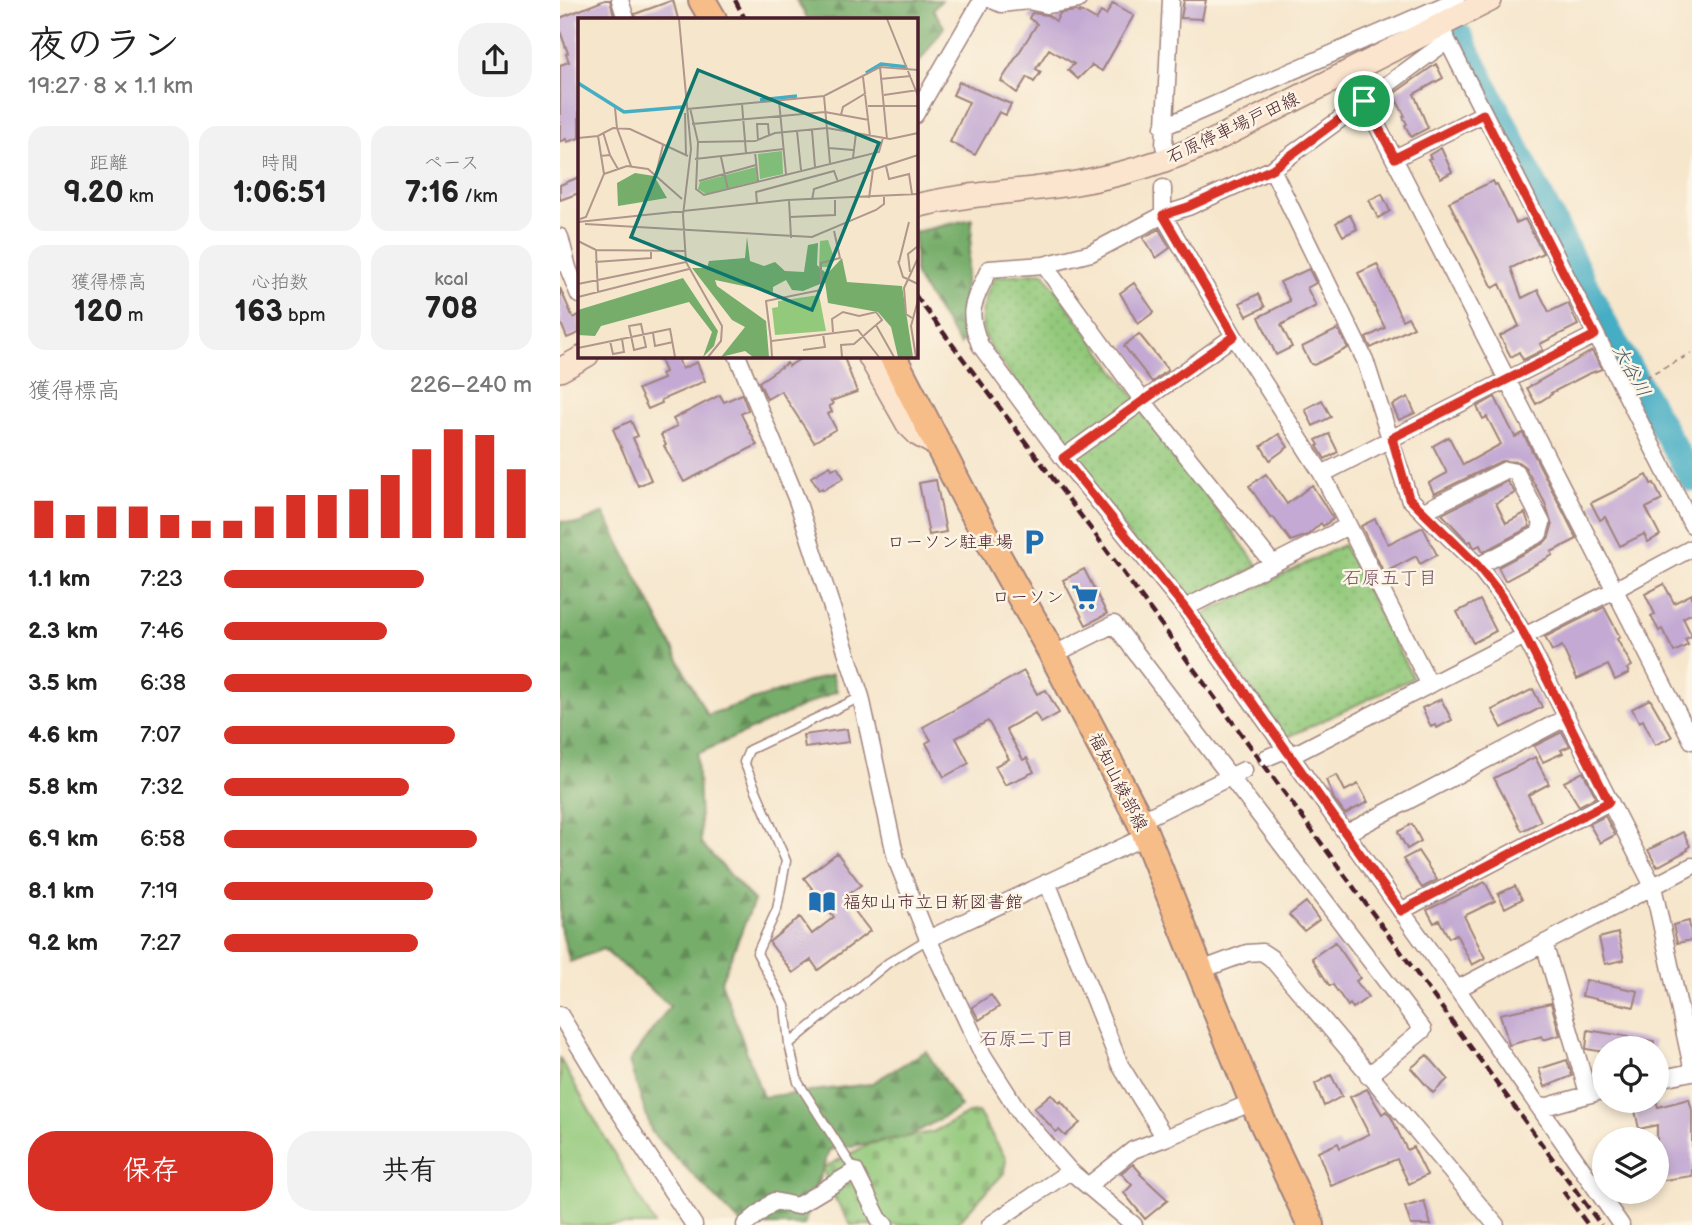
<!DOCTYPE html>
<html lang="ja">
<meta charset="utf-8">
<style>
:root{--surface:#fff;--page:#f2f2f2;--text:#222;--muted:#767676;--accent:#d93025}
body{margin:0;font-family:"Balsamiq Sans","Klee One",sans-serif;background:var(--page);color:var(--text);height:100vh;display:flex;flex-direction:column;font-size:26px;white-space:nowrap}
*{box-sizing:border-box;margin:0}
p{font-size:23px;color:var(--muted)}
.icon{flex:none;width:38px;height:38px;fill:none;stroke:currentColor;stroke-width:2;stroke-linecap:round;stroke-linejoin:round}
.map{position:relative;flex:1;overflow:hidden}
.details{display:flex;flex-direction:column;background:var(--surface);width:560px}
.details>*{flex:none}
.fabs{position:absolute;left:1032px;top:1036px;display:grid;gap:14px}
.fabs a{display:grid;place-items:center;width:77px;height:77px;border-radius:50%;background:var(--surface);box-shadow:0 4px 10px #0003;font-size:35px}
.pin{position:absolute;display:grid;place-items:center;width:60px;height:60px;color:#fff;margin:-30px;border:4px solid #fff;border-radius:50%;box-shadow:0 2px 7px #0007}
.round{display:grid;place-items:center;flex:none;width:74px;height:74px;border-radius:28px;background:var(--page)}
.head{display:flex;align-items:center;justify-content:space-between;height:119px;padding:0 28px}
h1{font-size:38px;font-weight:800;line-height:52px}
.stats{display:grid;grid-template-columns:repeat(3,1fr);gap:10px;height:119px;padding:7px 28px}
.stats div{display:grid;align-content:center;border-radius:18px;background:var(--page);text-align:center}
.stats b{font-size:30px;font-weight:800}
.stats small{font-size:19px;font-weight:400}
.stats p{font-size:19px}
.chart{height:196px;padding:14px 28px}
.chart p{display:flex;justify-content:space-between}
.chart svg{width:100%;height:126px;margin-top:7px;stroke:var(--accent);stroke-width:6}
.action{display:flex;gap:14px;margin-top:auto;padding:14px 28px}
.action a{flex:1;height:80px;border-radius:28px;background:var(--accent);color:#fff;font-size:28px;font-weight:800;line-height:80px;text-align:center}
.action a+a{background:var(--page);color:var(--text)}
ul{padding:0 28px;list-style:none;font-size:23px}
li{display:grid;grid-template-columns:112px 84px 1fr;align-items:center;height:52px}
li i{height:18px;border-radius:9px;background:var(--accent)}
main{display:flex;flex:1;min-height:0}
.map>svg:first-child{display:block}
.green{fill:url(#green-dots);stroke:#6e7453;stroke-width:2}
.forest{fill:url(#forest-firs);stroke:#60664b;stroke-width:2}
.cemetery{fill:url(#cemetery-stones);stroke:#6e7453;stroke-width:2}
.pitch{fill:#93c97b;stroke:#6e7453;stroke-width:2}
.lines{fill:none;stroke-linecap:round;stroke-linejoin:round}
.river{stroke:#45adc4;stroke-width:26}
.building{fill:#c3a9d3}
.lane-casing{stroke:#a0827c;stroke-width:11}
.street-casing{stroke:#a0827c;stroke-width:19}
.secondary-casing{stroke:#a0827c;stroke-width:26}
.primary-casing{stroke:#a0827c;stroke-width:30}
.path{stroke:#a0827c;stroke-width:2.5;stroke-dasharray:5 5;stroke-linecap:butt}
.lane{stroke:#fff;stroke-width:8}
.street{stroke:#fff;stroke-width:16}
.secondary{stroke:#fce5cf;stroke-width:23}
.primary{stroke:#f7bd88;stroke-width:26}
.rail{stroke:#4a1f2b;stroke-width:4.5;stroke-dasharray:10 5;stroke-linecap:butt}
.route-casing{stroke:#fff;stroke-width:14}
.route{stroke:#d93025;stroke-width:9}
.labels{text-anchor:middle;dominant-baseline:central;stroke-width:5;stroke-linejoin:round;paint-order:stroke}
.street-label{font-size:18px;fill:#4a1f2b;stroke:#fcf5e5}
.poi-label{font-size:18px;fill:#4a1f2b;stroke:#fcf5e5;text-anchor:end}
.water-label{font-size:19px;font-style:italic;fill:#485868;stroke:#fcf5e5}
.neighbourhood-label{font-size:19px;fill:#744f66;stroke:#fcf5e5}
.inset-river{fill:none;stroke:#45adc4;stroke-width:3.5}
.inset-road{fill:none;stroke:#b1968c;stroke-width:2}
.view{fill:#0f766e;fill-opacity:0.15;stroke:#0f766e;stroke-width:3.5}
.inset-edge{fill:none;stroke:#4a1f2b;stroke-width:3.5}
</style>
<main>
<section class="details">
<div class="head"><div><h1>夜のラン</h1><p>19:27 · 8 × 1.1 km</p></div><a class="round"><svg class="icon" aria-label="share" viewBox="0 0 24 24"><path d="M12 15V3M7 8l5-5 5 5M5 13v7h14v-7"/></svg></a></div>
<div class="stats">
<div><p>距離</p><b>9.20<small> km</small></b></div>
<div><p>時間</p><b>1:06:51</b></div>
<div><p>ペース</p><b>7:16<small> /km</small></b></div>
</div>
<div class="stats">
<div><p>獲得標高</p><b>120<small> m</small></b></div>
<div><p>心拍数</p><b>163<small> bpm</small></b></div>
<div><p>kcal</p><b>708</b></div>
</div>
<div class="chart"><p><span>獲得標高</span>226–240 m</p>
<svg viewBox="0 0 160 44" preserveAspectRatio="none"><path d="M5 44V31M15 44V36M25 44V33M35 44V33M45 44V36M55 44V38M65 44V38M75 44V33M85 44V29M95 44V29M105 44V27M115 44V22M125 44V13M135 44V6M145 44V8M155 44V20"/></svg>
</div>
<ul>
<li><b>1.1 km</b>7:23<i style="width:65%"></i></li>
<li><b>2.3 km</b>7:46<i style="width:53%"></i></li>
<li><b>3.5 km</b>6:38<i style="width:100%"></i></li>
<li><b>4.6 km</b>7:07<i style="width:75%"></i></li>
<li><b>5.8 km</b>7:32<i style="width:60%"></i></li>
<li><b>6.9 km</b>6:58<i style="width:82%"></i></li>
<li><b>8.1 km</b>7:19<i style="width:68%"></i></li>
<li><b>9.2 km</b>7:27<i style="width:63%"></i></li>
</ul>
<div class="action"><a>保存</a><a>共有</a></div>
</section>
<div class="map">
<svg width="1132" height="1225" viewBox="0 0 1132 1225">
<defs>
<pattern id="green-dots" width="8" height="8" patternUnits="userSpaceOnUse" patternTransform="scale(1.75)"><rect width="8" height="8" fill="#93c97b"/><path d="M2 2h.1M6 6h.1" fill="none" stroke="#80ac6a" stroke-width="1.8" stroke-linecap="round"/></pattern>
<pattern id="forest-firs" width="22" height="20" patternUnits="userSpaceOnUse" patternTransform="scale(1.75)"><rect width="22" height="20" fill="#76ad6b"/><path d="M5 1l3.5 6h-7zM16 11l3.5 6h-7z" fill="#638c58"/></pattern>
<pattern id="cemetery-stones" width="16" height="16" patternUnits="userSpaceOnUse" patternTransform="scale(1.75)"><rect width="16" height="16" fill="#93c97b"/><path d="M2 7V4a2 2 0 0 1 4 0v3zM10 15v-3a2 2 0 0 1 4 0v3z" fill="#80ac6a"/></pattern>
</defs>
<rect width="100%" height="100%" fill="#fcf5e5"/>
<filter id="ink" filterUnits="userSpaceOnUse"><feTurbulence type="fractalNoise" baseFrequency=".0143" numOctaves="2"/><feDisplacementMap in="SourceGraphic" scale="14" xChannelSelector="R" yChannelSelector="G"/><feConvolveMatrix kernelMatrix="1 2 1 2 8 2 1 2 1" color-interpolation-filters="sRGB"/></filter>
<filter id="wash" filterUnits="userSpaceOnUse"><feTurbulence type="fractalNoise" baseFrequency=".00686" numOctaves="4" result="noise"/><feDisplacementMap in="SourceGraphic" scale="28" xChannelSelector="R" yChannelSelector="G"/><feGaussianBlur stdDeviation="1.57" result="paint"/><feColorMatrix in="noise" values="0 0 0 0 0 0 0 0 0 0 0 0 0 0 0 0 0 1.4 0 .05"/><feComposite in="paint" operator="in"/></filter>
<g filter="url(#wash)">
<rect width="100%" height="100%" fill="#f6e6cc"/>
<path class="green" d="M483 272 698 566 622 607 430 347C414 322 424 301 434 277Z
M783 545 853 678 726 738 640 616Z"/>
<path class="forest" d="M236 0H382L373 9 384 27 355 68V19H248Z
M412 219C413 249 403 277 403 307 403 316 405 325 406 334L400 345 355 276V232Z
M44 513 147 715 272 674 277 691 137 754 141 843 194 901 161 981 203 1097 310 1084 366 1051 401 1107 350 1136 269 1150 244 1225H182L92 1133 69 1062 110 1006 43 949 10 962 0 926V521L18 524Z"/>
<path class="cemetery" d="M418 1112 446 1159 444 1173 395 1225H291L271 1192 263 1168 309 1144 373 1132 409 1113Z"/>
<path class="pitch" d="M0 1059 95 1225H0Z"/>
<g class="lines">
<path class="river" d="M900 36 1048 330 1132 479"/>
</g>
<g id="blocks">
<path class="building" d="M45 0H50L54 16 46 19H19V138L7 142 6 139 0 142V65L9 62 6 54 8 53 0 31V18Z
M113 0 118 19H76L75 14Z
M624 0H646L642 19 621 18Z
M553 3 574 15 542 71 532 65 518 79 508 70 514 64 489 49 476 69 481 72 474 82 467 77 457 93 441 81 477 24 469 18 472 13 487 15 496 21 500 13 516 11 519 13 520 11 536 20 541 12 546 15Z
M876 64 883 78 854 94 868 128 851 137 845 125 847 124 843 117 845 116 833 94Z
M399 82 451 104 446 115 439 112 415 155 390 142 409 102 393 95Z
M881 148 892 172 881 178 868 159 871 158 869 155Z
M19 177V193L0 200V185Z
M933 181 935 185 937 184 956 223 965 219 983 253 951 268 962 298 978 290 989 312 1008 303 1018 325 980 344 983 350 963 360 959 352 951 357 940 336 959 326 940 284 933 288 889 202Z
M822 194 830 211 818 218 809 200Z
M790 215 797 229 783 236 776 223Z
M599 229 610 248 596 258 583 238Z
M817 264 842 320 848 317 854 327 811 348 806 338 825 328 798 273Z
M749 269 756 283 747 288 756 306 721 325 732 347 716 355 699 317 730 301 720 282Z
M574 283 594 312 578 324 560 293Z
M0 288 13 318 19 315V333L7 338 0 321Z
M698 294 705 307 687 316 680 303Z
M778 329 788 348 754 365 751 364 742 347Z
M579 334 608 370 592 382 564 346Z
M1032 351 1042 369 1028 374 991 393 992 394 976 404 967 388Z
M98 355H117L122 369 137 362 145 381 101 400 102 403 88 409 78 389 103 379 101 374 105 372Z
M246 355H283L297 392 271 401 273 404 269 406 272 412 268 414 276 429 254 442 221 391 207 399 199 382 227 363 229 366Z
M182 394 188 410 181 414 197 445 124 482 104 446 106 445 101 435 117 426 113 419 160 395 164 402Z
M848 397 855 413 839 420 832 405Z
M935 397 955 437 963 433 1017 539 991 552 993 555 945 581 938 567 984 543 989 537 992 526 985 503 965 467 958 462 941 461 874 494 869 483 887 473 873 446 889 437 903 465 941 444 927 417 923 419 917 407Z
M762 400 771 417 753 426 745 409Z
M71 421 78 436 73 438 91 480 78 486 53 429Z
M719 434 728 447 710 460 701 446Z
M769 434 778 452 765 459 757 446 759 445 756 440Z
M270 466 272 469 277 467 284 478 263 490 262 488 259 490 251 477Z
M706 474 727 504 752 485 773 519 763 526 761 523 748 535 731 541 713 517 711 518 689 486Z
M1087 475 1091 484 1094 483 1102 500 1086 508 1100 535 1088 542 1084 534 1060 546 1045 517 1040 520 1031 503Z
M376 480 386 532 369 535 359 483Z
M947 481 955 493 936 503 946 523 965 513 970 527 923 552 920 545 914 548 911 541 908 542 882 514Z
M815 519 828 544 863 527 877 555 860 564 856 556 824 573 801 526Z
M524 569 547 614 526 625 503 580Z
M1104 584 1114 603 1132 594V613L1123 618 1132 636 1125 639 1128 645 1114 652 1102 629 1099 631 1091 616 1095 614 1085 594Z
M920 600 936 631 913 643 897 612Z
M1044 607 1060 637 1057 639 1072 666 1067 669 1069 673 1055 680 1048 665 1017 679 1002 646 992 651 985 637Z
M464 671 477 694 486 690 499 713 481 723 475 713 446 729 463 760 467 758 474 772 445 785 435 766 449 759 428 721 396 738 409 763 384 777 366 743 371 740 363 727Z
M973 689 982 707 942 728 932 710Z
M881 699 892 720 877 728 875 725 871 727 862 708Z
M1090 699 1112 737 1095 745 1083 720 1079 722 1072 709Z
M287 729 289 742 245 748 243 735Z
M1002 732 1010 746 1001 750 1003 753 983 762 974 746Z
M975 757 989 784 968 795 981 821 962 831 934 778Z
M1023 772 1036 797 1019 806 1004 782Z
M777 775 785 791 798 784 808 802 785 814 774 799 766 780Z
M1045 816 1055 835 1040 843 1029 824Z
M852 824 861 841 847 849 838 832Z
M1123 832 1130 846 1127 848 1128 850 1097 867 1088 850Z
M858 851 877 880 862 888 843 859Z
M277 853 301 885 284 897 310 931 258 970 251 960 233 973 209 942 240 917 252 934 274 917 244 878Z
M925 882 935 901 904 916 925 958 912 965 896 934 889 938 879 920 874 923 867 910Z
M955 886 962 899 945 908 938 894Z
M746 902 759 920 744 931 729 915Z
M1129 921 1132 940 1117 943 1113 925Z
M1058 933 1064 960 1045 964 1039 938Z
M775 942 800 978 796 981 808 997 793 1008 790 1004 788 1006 773 985H769L752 958Z
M1026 980 1078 991 1074 1007 1022 996Z
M431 995 439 1007 419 1020 412 1007Z
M991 1003 1000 1035 983 1040 982 1036 949 1045 940 1014Z
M1028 1030 1094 1041V1048H1045V1052L1026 1049Z
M867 1055 888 1079 873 1093 851 1068Z
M1007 1060 1012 1076 985 1087 979 1069Z
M771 1075 782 1096 764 1106 755 1084Z
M807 1089 822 1114 826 1111 831 1117 847 1150 853 1147 867 1175 849 1184 837 1159 771 1186 758 1152 778 1143 780 1148 809 1134 790 1097Z
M491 1094 499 1103 501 1101 520 1123 505 1136 499 1130 496 1132 474 1108Z
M1129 1099 1132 1110V1176L1097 1181V1125L1079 1129 1073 1101H1096L1098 1107Z
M573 1164 581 1173 580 1174 608 1200 585 1219 564 1193 572 1185 561 1173Z
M864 1201 871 1225H851L845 1207Z"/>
</g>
</g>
<g filter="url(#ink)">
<use href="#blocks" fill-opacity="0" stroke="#a0827c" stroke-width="2"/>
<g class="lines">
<defs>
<path id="lane" d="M229 1044 225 1006 197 953 217 909 226 861 184 762 189 750 301 697
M295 1171 238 1082 229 1044 328 963 368 939"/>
<path id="street" d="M60 0 66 19
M432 0 441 4 468 1 487 5 518 0
M884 34 1132 525
M887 41 712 169 628 207 603 215 531 253 484 265 429 269C414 303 405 308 420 345L503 458 625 608 897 989 1061 1225
M799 90 1132 741
M355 115 422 0
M603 127 896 0
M604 146 611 0
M835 158 923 114
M712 169 805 360 849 498 918 566 941 596 965 636 1093 886 1132 1067
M603 188V215L674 336 762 474 870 685
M0 237 8 268 19 295
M484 265 583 401 713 564
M177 355 237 500 301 697 336 859 368 939 423 1055 461 1115 510 1171 574 1225
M503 458 674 336
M762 474 1035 335
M864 511 946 470 956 472 982 523 979 534 918 566
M625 608 788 526
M493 655 554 624 863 1030 808 1076
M731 756 1056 589 1132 548
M706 758 727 749
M580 821 684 770
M787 833 1007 717
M487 882 560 1065 605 1138 693 1102
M841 911 1049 802
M368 939 586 836
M984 943 1028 1093
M641 970 687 953 702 952 711 958 936 1225
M897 989 1132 866
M0 1015 53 1102 134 1225
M1097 1079 1132 1072
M981 1108 1045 1090
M529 1185 573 1150 605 1138
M185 1225 214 1201 237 1206 295 1171 319 1219 325 1225
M430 1225 510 1171"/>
<path id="secondary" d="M355 206C408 193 463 192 516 183 563 175 607 161 651 142L930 0
M309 355 348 424 359 435 381 447
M0 370 27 355"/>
<path id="primary" d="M142 0 153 19
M332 355 408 503 493 655 580 821 693 1102 751 1225"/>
</defs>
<use href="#lane" class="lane-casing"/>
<use href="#street" class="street-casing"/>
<use href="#secondary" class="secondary-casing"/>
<use href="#primary" class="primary-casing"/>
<path class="path" d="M1077 382 1132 353"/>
<use href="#lane" class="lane"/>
<use href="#street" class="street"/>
<use href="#secondary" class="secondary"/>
<use href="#primary" class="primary"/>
<path class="rail" d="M175 0 185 19
M355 295 537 537 1041 1225
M1003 1191 1028 1225"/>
</g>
</g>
<g class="lines" filter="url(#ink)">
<defs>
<path id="route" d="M804 101 835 158 923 114 1035 335 832 438 849 498 918 566 942 596 965 636 1049 802 841 911 625 608 503 458 674 336 603 215 628 207 712 169Z"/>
</defs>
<use href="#route" class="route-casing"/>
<use href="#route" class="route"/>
</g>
<defs>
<symbol id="parking-bare" viewBox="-9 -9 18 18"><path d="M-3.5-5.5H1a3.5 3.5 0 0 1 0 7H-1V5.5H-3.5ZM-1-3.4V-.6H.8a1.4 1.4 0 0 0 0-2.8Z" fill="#1f6fb2" stroke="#fcf5e5" stroke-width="2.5" paint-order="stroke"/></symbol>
<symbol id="supermarket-bare" viewBox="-9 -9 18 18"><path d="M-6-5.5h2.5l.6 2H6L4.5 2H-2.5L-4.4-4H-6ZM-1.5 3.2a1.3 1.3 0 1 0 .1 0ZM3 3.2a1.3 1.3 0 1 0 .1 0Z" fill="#1f6fb2" stroke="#fcf5e5" stroke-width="2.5" paint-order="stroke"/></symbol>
<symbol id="library-bare" viewBox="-9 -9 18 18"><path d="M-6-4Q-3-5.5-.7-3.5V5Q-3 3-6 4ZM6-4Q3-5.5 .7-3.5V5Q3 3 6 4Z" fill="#1f6fb2" stroke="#fcf5e5" stroke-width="2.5" paint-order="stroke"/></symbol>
</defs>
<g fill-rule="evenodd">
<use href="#parking-bare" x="455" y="523" width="38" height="38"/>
<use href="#supermarket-bare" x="506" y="578" width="38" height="38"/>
<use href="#library-bare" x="243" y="883" width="38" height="38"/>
</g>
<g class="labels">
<g class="street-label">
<text transform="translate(673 128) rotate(-25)">石原停車場戸田線</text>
<text transform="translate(558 782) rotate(63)">福知山綾部線</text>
</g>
<g class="poi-label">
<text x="453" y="542">ローソン駐車場</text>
<text x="504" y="597">ローソン</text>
<text x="283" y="902" text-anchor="start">福知山市立日新図書館</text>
</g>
<g class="water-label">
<text transform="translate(1071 371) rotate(61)">大谷川</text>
</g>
<g class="neighbourhood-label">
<text x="830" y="578">石原五丁目</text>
<text x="467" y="1039">石原二丁目</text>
</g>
</g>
<g transform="translate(18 18)">
<rect width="340" height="340" fill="#f6e6cc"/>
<path d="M204 133 205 156 182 161 180 136ZM178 149 179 163 128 176 120 171 122 164Z" fill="#93c97b"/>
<path d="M57 155 76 158 89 180 40 188 39 165ZM169 219 172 243 186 248 197 244 207 253 226 254 230 227 240 225 239 247 249 256 264 240 269 264 324 268 335 339H320L313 309 300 294 250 285 247 264 225 273 214 272 208 262 195 269V274L137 262 139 268 188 303 191 339H175L167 333 143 339 167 309 154 302 114 250H129L131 243 167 240ZM105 260 140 313 136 328 125 339 134 314 111 284 23 308 17 318 0 317V292Z" fill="#76ad6b"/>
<path d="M250 222 257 242 251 249H241L242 223Z" fill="#93c97b"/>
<path d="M241 277 248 313 197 317 194 290 200 289V283Z" fill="#93c97b"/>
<path class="inset-river" d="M288 55 303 46 329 49M0 65 46 94 105 89M182 82 219 78"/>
<path class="inset-road" d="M101 1 113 131 105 197M309 1 340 78M302 49 309 121M285 59 292 118M302 61 333 58M306 77 340 72M246 78 252 145M201 83 208 156M164 86 168 135M290 88H340M37 90 39 110 53 148M112 90 120 124 118 171 126 177 301 134 305 120M109 91 246 78 302 49 340 52M107 95 108 137M263 97 265 89 288 75M114 106 247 94 291 102M234 112 237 149M219 113 223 152M25 114 32 137M0 120 20 118 35 110 52 111 110 138M180 122 179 106H190L191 117M120 124 177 123 197 115 249 110 312 121 340 115M251 130 275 132M177 134 180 163M22 138 32 137 40 151M143 139 150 172M275 140 278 115M117 141 206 131M308 148 311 161 331 156 334 176M26 156 49 148 70 151 104 181M78 156 85 127M121 163 178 147M291 180 295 152M211 182 213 220M234 182 236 171 340 137M179 185 178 174 256 153 260 164M105 197 108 244 144 308 143 323 130 339M212 199 257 197V182M2 201 8 199 26 156 20 118M0 204 209 182 340 176M7 206 234 219 298 192 306 186V179M0 223 18 232 107 233M18 232 20 275M320 243 325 259 340 266M17 244 73 240V232M321 244 331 204M332 254 330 236 340 228M0 266 108 244M0 279 111 251M334 300 328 296 326 270 340 240M63 306 68 329 56 332 51 308ZM255 314 254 301 265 294 281 298 298 294 304 302 298 307M75 315 77 328 95 324M32 323 35 336 46 334 44 321M193 323 188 283 243 272V245L262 240 256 213M0 330 92 311 97 339M225 332 247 329 245 316M194 339 193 323 280 312 301 339M264 339 263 327 276 326 298 307 316 339M338 339 333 308 340 282"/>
<path class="view" d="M120 52 301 125 234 292 53 219Z"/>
<rect width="340" height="340" class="inset-edge"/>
</g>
</svg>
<div class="fabs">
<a><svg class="icon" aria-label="locate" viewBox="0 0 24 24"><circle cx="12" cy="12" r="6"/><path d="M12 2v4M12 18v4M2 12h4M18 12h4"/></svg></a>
<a><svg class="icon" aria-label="layers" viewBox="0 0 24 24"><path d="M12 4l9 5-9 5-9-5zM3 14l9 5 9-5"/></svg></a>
</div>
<div class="pin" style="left:804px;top:101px;background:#1e9e55"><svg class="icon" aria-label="arrive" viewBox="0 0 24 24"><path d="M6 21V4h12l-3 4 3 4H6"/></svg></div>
</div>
</main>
